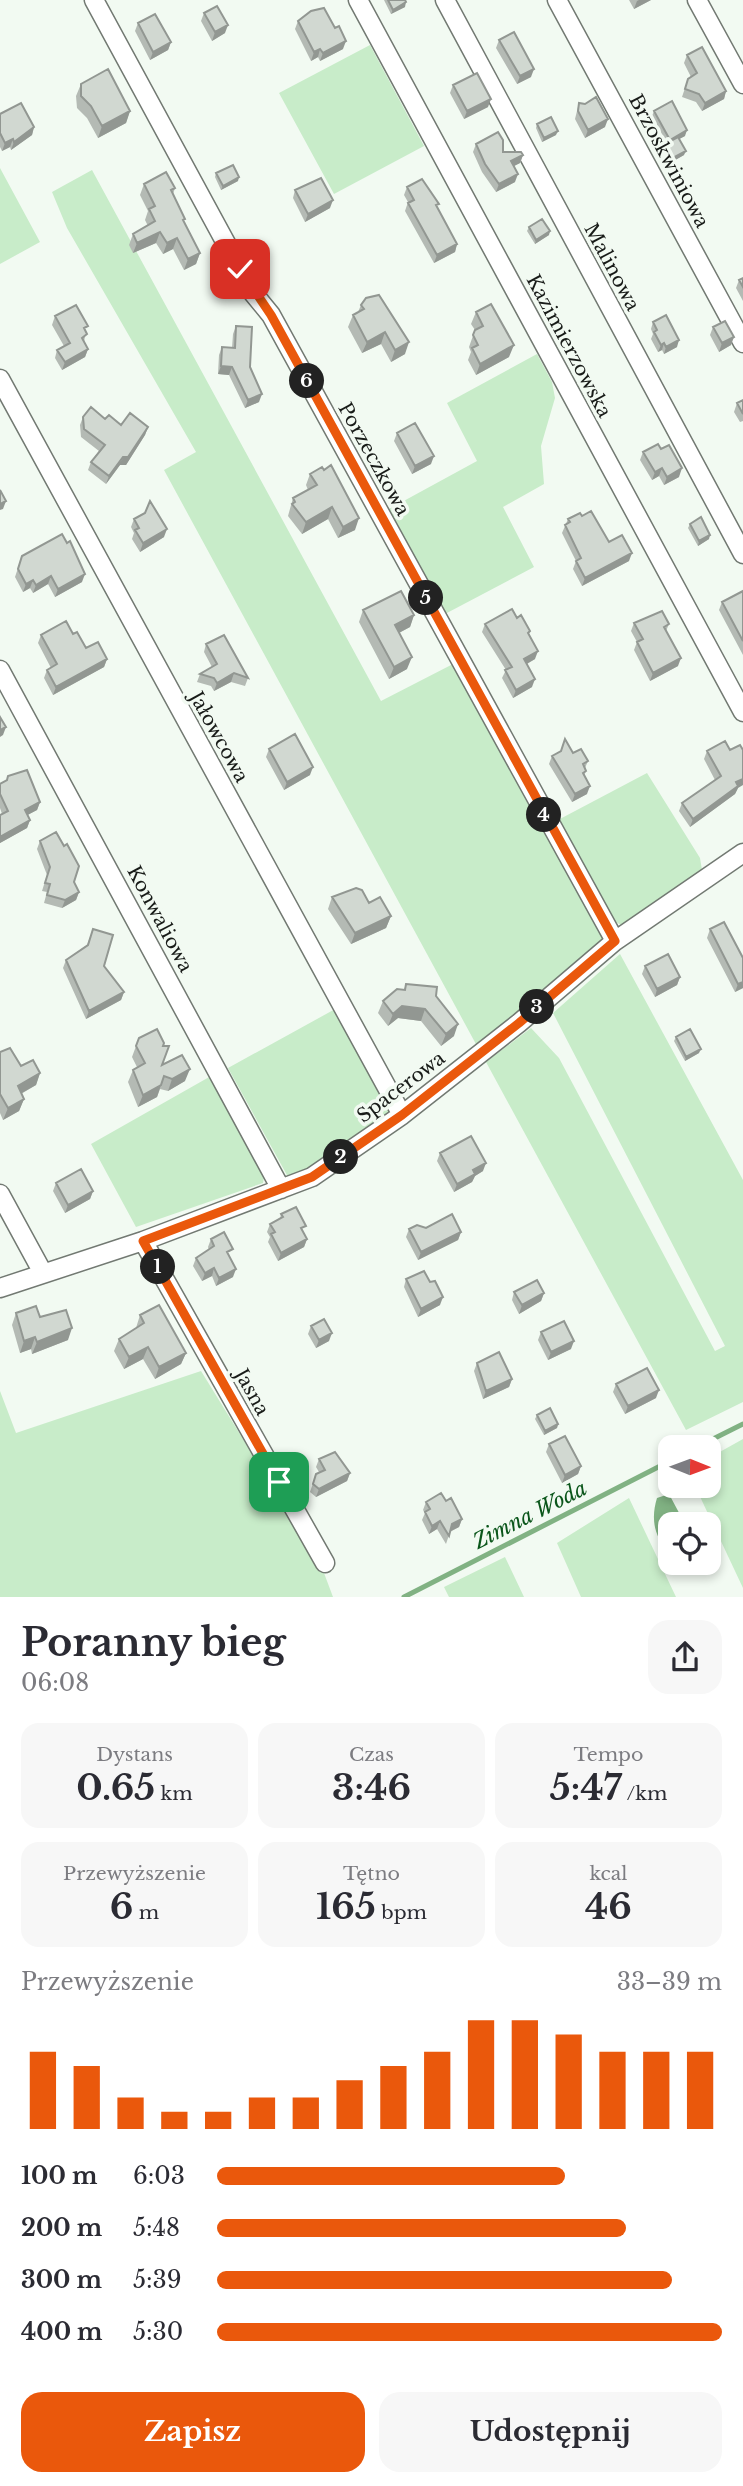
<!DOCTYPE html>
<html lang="pl">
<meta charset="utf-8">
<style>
:root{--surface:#fff;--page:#f7f7f7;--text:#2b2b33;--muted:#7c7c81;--accent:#ea580c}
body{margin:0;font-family:"Libre Baskerville",serif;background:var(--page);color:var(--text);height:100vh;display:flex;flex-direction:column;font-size:26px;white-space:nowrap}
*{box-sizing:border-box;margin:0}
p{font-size:23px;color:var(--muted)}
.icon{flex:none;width:38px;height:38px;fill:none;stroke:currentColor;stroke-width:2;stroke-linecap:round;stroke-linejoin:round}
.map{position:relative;height:1597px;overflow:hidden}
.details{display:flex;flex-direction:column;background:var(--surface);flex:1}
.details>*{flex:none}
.needle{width:46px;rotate:91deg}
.tools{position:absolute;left:658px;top:1435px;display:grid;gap:14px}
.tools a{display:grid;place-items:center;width:63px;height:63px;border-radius:14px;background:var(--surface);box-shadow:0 4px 10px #0003;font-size:35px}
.pin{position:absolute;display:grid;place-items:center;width:60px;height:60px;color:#fff;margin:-30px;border-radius:14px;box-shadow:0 4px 10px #0006}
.km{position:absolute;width:35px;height:35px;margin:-18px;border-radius:50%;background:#222;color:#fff;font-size:19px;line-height:35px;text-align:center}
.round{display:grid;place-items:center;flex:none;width:74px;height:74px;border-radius:21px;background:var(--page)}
.head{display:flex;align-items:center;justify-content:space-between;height:119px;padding:0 21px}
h1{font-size:38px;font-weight:800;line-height:52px}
.metrics{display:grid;grid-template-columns:repeat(3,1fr);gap:10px;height:119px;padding:7px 21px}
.metrics div{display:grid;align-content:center;border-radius:18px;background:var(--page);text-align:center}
.metrics b{font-size:35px;font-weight:800}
.metrics small{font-size:19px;font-weight:400}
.metrics p{font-size:19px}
.chart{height:196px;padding:14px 21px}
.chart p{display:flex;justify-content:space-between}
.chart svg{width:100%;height:126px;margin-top:7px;stroke:var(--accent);stroke-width:6}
.cta{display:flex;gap:14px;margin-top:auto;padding:14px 21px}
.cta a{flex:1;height:80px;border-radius:21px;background:var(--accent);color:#fff;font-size:28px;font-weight:800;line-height:80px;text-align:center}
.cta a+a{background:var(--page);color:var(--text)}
ul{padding:0 21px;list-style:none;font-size:23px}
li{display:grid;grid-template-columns:112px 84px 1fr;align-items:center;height:52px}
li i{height:18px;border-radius:9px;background:var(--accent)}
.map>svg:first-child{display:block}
.green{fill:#c8ecc9}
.water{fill:#81b283}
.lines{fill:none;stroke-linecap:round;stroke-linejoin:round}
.stream{stroke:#81b283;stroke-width:5}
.minor-casing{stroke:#727972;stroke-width:21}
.minor{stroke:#fff;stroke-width:18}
.wall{fill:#b4bab4}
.shaded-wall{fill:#929792}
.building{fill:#d1d8d1;stroke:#929792;stroke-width:2}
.route-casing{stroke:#fff;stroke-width:14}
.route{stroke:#ea580c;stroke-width:9}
.labels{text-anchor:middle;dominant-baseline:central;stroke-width:7;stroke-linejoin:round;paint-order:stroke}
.street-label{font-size:19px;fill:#181b18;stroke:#f2faf2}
.water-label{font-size:21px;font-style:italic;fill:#0b561b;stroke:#f2faf2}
</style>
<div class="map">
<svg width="743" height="1597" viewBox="0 0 743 1597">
<rect width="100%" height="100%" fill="#f2faf2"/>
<path class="green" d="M370 45 424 146 334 194 279 93Z
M0 168 40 242 0 264Z
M92 170 381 701 453 664 603 936V945L477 1046 164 470 196 452 67 228 52 192Z
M537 354 552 382 555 398 541 446 544 484 503 507 534 567 445 614 389 509 477 461 447 403Z
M647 773 700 858 702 870 621 925 614 921 558 820Z
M620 954 743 1180V1402L686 1430 486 1062 531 1028 559 1058 715 1351 725 1346 553 1013Z
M337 1008 392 1111 305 1172 288 1177 228 1068Z
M211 1076 264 1177 263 1183 136 1227 91 1144Z
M201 1371 321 1565 333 1597H0V1391L16 1433Z
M743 1439V1588L695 1486H709V1458Z
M629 1498 676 1597H581L557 1543Z
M505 1557 524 1597H449L444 1587Z"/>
<path class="water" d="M669 1494 685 1524H670V1551C653 1538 651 1517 657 1498Z"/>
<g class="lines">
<path class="stream" d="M697 1447 743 1424
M404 1597 670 1461"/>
<defs>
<path id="minor" d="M94 0 253 293 271 315 615 941
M358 0 743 712
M445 0 743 554
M557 0 743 343
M697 0 743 84
M0 379 402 1115
M0 670 281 1189
M0 1194 43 1273
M143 1241 325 1563
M0 1288 143 1241 312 1177 402 1115 519 1023 615 941 743 853"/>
</defs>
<use href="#minor" class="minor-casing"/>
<use href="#minor" class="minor"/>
</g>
<path class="wall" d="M384 0H405V7L391 14Z
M629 0H651L634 9Z
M204 13 225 33 212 41 201 21Z
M298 21 343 49 320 61 318 57 311 61 295 29Z
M138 23 171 42 168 50 150 60 135 31Z
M499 40 531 77 517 84 496 48Z
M687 55 726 91 724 99 702 111 696 102 682 97 688 79 691 77 684 63Z
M81 84 130 111 126 123 98 138 87 118 77 108 76 96Z
M453 85 488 107 464 119 450 93Z
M579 103 605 127 585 138 575 119Z
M654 111 685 136 679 139 684 155 670 163 662 149 663 145 667 143 652 116Z
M0 114 34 127 32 135 11 150 10 147 2 151 0 147Z
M537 124 556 135 542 142 536 128Z
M476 144 503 152 523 155 520 163 514 166 515 182 496 192 482 172 473 152Z
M216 173 238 181 221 190 215 177Z
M144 184 175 188 173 194 184 222 200 253 196 264 184 270 173 249 163 254 156 243 133 253 129 245 133 234 148 226 145 220 148 211 140 195Z
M407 187 457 244 455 252 434 263 405 211 408 202 404 195Z
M295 190 330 208 305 222 293 198Z
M529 227 549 235 535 244 527 231Z
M743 278V301L736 288 739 280Z
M361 305 405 354 391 362 381 344 362 353 348 327 353 315 358 312Z
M476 312 509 357 476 375 468 360 471 352 469 347 475 330 471 324Z
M55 316 86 331 84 342 88 349 85 357 62 370 55 358 57 350 64 346 52 325Z
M653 322 677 347 664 354 662 350 658 352 651 339 653 334 651 329Z
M236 326 250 367 259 402 245 408 229 375 218 374 219 355 222 347 232 348 233 334Z
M713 327 731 345 719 352 710 335Z
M743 400V421L740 422 734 412 737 403Z
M83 417 105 419 121 425 148 427 145 435 126 465H120L106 484 88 470 91 462 99 451 81 437 80 425Z
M397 433 431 464 412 474 394 441Z
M643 452 679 477 664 485 659 476 652 480 640 460Z
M310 474 355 530 338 538 328 519 302 534 288 516 293 498 308 490 306 485Z
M582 516 629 561 582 586 573 569 576 561 562 533 568 519Z
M134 519 164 537 140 552 132 539 134 533 131 527Z
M690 524 709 539 698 546 688 528Z
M22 556 82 582 55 597 48 584 33 593 30 588 23 592 15 577Z
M743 591V655L719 610 722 602Z
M363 610 414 615 410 627 399 633 407 669 389 679 359 622Z
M634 623 669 624 666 631 678 666 650 681 634 650 637 642 631 631Z
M485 624 529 635 535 659 527 664 532 687 513 698 502 678 506 670 482 632Z
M73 634 86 648 107 659 104 667 53 695 44 678 47 670 51 668 38 643 41 635Z
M206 644 248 678 245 686 231 682 214 691 211 686 197 682 200 674 212 667 204 652Z
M565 739 573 753 588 761 585 768 586 771 584 776 587 794 572 802 549 764 552 756 561 751Z
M269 749 310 775 284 790 266 757Z
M730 750 738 788 735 794 690 827 679 811 682 803 715 780 704 759 707 751Z
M0 784 40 802 37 810 27 815 30 820 27 828 0 843V815L2 814 0 808Z
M40 841 74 882 79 892 76 900 62 908 44 903 47 892 42 891 47 875 37 849Z
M332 897 369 903 391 916 386 928 351 944 328 909Z
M93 929 104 966 124 992 121 1000 86 1019 63 968 66 960 87 945Z
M710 929 743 988 735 992 707 938Z
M645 966 680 977 677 985 655 997 642 974Z
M406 984 436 996 454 1036 441 1046 421 1021 398 1018 388 1026 378 1013 383 1001 404 990Z
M676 1037 699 1053 685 1061 674 1041Z
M139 1038 162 1065 185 1081 168 1091 160 1089 157 1097 138 1107 128 1082 133 1070 137 1067 132 1057Z
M0 1052 21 1066 40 1073 36 1085 21 1094 24 1099 19 1111 3 1120 0 1113Z
M440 1153 483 1171 475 1176 472 1182 454 1192 437 1161Z
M56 1183 93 1191 90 1199 65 1213 53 1191Z
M281 1214 303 1232 307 1239 304 1247 278 1261 268 1242 270 1237 267 1232 270 1224 280 1219Z
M426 1228 461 1232 458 1240 418 1260 406 1237 409 1229Z
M211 1239 230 1257 233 1277 216 1286 212 1276 202 1281 193 1266 196 1258 209 1250 208 1247Z
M406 1279 440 1305 418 1317 404 1287Z
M514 1292 544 1293 541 1301 519 1314 512 1300Z
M16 1313 40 1317 68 1340 32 1354 31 1349 20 1353 12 1325Z
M140 1315 186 1353 181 1364 155 1379 143 1359 124 1369 114 1351 119 1339 136 1328Z
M311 1326 329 1341 316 1348 308 1334Z
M541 1332 571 1349 548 1360 538 1340Z
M477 1363 512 1379 509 1387 483 1399 474 1371Z
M616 1384 656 1398 625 1414 613 1392Z
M537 1415 558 1424 557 1428 544 1435 535 1419Z
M549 1444 581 1466 578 1474 562 1483 546 1452Z
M319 1459 350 1473 347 1481 316 1497 310 1492 316 1474 319 1472 316 1467Z
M446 1501 462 1519 459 1527 450 1532 446 1544 437 1529 429 1534 422 1520 425 1513 423 1510 426 1502Z"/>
<path class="shaded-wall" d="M639 0H651L634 9 637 1Z
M406 2 405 7 391 14 393 10Z
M228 25 225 33 212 41 215 32Z
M346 41 343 49 320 61 323 53Z
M171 42 168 50 150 60 153 52Z
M320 49 318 57 311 61 314 52Z
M534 69 531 77 517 84 520 76Z
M726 91 724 99 702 111 705 103Z
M491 99 488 107 464 119 467 111Z
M130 111 126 123 98 138 102 126Z
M608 119 605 127 585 138 588 130Z
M34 127 32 135 11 150 14 142Z
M687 130 685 136 668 145 670 140Z
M558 131 556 135 542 142 544 138Z
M13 139 10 147 2 151 5 143Z
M686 151 684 155 670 163 671 159Z
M523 155 520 163 508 169 511 161Z
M518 174 515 182 496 192 499 184Z
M239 177 238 181 221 190 223 186Z
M333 200 330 208 305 222 308 214Z
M550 231 549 235 535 244 536 240Z
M160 232 156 243 133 253 137 243Z
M177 238 173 249 163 254 167 243Z
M457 244 455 252 434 263 437 255Z
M200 253 196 264 184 270 188 259Z
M385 332 381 344 362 353 367 342Z
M734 337 731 345 719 352 722 343Z
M679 340 677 347 664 354 666 347Z
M409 342 405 354 391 362 395 350Z
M664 343 662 350 658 352 661 345Z
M514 345 509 357 476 375 480 364Z
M88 349 85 357 62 370 65 362Z
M221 366 232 367 229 375 218 374Z
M262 394 259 402 245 408 248 400Z
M148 427 145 435 126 465H120L106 484 109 476Z
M434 456 431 464 412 474 415 466Z
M662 468 659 476 652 480 655 472Z
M682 468 679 477 664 485 667 477Z
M6 501 3 509 0 510V504Z
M332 507 328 519 302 534 306 522Z
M359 518 355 530 338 538 343 527Z
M167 529 164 537 140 552 143 543Z
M710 535 709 539 698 546 699 541Z
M632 553 629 561 582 586 585 578Z
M85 574 82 582 55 597 58 589Z
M51 576 48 584 33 593 36 585Z
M33 580 30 588 23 592 26 584Z
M414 615 410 627 391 637 395 625Z
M538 651 535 659 521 667 524 659Z
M412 657 407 669 389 679 394 667Z
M681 658 678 666 650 681 653 673Z
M107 659 104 667 53 695 56 687Z
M234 673 231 682 214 691 217 683Z
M535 679 532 687 513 698 516 690Z
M6 727 3 735 0 737V730Z
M313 767 310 775 284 790 287 782Z
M743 779V785L738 788 735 794 690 827 693 819 736 782Z
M590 786 587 794 572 802 575 794Z
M40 802 37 810 22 818 25 810Z
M30 820 27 828 0 843V837Z
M79 892 76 900 62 908 65 900Z
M391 916 386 928 351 944 355 933Z
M680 977 677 985 655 997 657 989Z
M743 982V988L735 992 738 984Z
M124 992 121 1000 86 1019 89 1011Z
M402 1006 425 1009 421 1021 398 1018 388 1026 393 1014Z
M458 1024 454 1036 441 1046 446 1034Z
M701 1049 699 1053 685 1061 686 1057Z
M190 1069 185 1081 168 1091 172 1079Z
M40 1073 36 1085 13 1098 18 1086Z
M161 1085 157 1097 138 1107 143 1095Z
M24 1099 19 1111 3 1120 8 1108Z
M486 1163 483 1171 475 1176 472 1182 454 1192 457 1184 473 1170Z
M93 1191 90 1199 65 1213 68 1205Z
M461 1232 458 1240 418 1260 421 1252Z
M307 1239 304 1247 278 1261 281 1253Z
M214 1268 212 1276 202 1281 205 1273Z
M236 1269 233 1277 216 1286 219 1278Z
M544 1293 541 1301 519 1314 522 1305Z
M443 1297 440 1305 418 1317 421 1309Z
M72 1328 68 1340 32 1354 37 1342Z
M332 1333 329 1341 316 1348 319 1340Z
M35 1337 31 1349 20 1353 24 1341Z
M574 1341 571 1349 548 1360 551 1352Z
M148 1347 143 1359 124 1369 129 1357Z
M186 1353 181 1364 155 1379 159 1367Z
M512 1379 509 1387 483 1399 486 1391Z
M659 1390 656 1398 625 1414 628 1406Z
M558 1424 557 1428 544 1435 545 1431Z
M581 1466 578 1474 562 1483 565 1475Z
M350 1473 347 1481 316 1497 319 1489Z
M462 1519 459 1527 449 1532 452 1524Z
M440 1521 437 1529 429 1534 432 1526Z"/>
<path class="building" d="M388 0H405L406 2 393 10Z
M217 6 228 25 215 32 204 13Z
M324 8 335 28 339 26 346 41 323 53 320 49 314 52 298 21 311 11Z
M155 14 171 42 153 52 138 23Z
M514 32 534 69 520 76 499 40Z
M702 47 726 91 705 103 699 94 685 89 688 79 697 73 687 55Z
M108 69 130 111 102 126 91 106 81 96V84Z
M477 73 491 99 467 111 453 85Z
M596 97 608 119 588 130 578 111 579 103 585 104Z
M672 101 687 130 670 140 654 111Z
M21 103 34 127 14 142 13 139 5 143 0 133V114Z
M551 117 558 131 544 138 537 124Z
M498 132 503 140V152H521L523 155 511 161 518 174 499 184 485 164 476 144Z
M678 137 686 151 671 159 663 145Z
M233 165 239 177 223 186 216 173Z
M166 172 175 188 171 190 185 219 183 220 200 253 188 259 177 238 167 243 160 232 137 243 133 234 155 221 149 209 155 206 144 184Z
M321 178 333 200 308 214 295 190Z
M422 179 439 204 436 205 457 244 437 255 408 203 414 200 407 187Z
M542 219 550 231 536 240 529 227Z
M743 278V287L739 280Z
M379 295 409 342 395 350 385 332 367 342 353 315 364 309 361 305 366 298Z
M491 304 514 345 480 364 472 348 478 345 473 335 475 330 483 326 476 312Z
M76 305 88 326 84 328 87 334 82 338 88 349 65 362 57 350 70 343 55 316Z
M666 315 679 340 666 347 664 343 661 345 654 332 657 330 653 322Z
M725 321 734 337 722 343 713 327Z
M236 326 252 327 250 367 262 394 248 400 232 367 221 366 222 347 235 348Z
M743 400V414L737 403Z
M91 407 105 419 109 415 121 425 130 413 148 427 128 457H123L109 476 91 462 105 445 84 429 83 417Z
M415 423 434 456 415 466 397 433Z
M658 444 661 449 669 445 682 468 667 477 662 468 655 472 643 452Z
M331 465 359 518 343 527 332 507 306 522 292 504 295 502 293 498 317 485 310 474 322 467 324 470Z
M0 490 6 501 0 504Z
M150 501 167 529 143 543 135 530 139 528 134 519 145 513Z
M591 511 609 542 622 535 632 553 585 578 576 561 581 558 565 525 570 522 568 519 580 513 582 516Z
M701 517 710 535 699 541 690 524Z
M62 534 67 543 70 541 85 574 58 589 51 576 36 585 33 580 26 584 18 569 22 556Z
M401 591 414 615 395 625 412 657 394 667 363 610Z
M743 591V641L722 602Z
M512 609 517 618 521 615 530 631 528 633 538 651 524 659 535 679 516 690 505 670 512 667 485 624Z
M662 611 669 624 664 627 681 658 653 673 637 642 643 639 634 623Z
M66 621 73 634 77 632 86 648 98 642 107 659 56 687 47 670 57 664 41 635Z
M224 635 248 678 234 673 217 683 214 678 200 674 217 664 206 644Z
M0 717 6 727 0 730Z
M295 734 313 767 287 782 269 749Z
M565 739 573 753 581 749 588 761 583 764 586 771 583 773 590 786 575 794 552 756 561 751Z
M725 741 730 750 740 745 743 750V779L736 782 738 786 693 819 682 803 721 776 707 751Z
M27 770 40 802 25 810 30 820 0 837V815L8 811 0 794V784L7 780 8 776Z
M56 832 64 846 67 844 79 866 74 882 79 892 65 900 47 895 50 884 45 883 50 867 40 841Z
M356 888 362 890 369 903 380 897 391 916 355 933 332 897Z
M724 922 743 958V982L738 984 710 929Z
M93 929 113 935 104 966 124 992 89 1011 66 960 88 945Z
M668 954 680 977 657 989 645 966Z
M406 984 437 987 436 996 458 1024 446 1034 425 1009 402 1006 393 1014 383 1001 397 989 405 990Z
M157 1029 164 1043 163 1046H169L162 1065 182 1055 190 1069 172 1079 164 1076 161 1085 143 1095 133 1070 145 1063 136 1046 139 1038Z
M690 1029 701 1049 686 1057 676 1037Z
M10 1048 21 1066 33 1060 40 1073 18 1086 24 1099 8 1108 0 1094V1052Z
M471 1136 486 1163 473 1170 475 1174 457 1184 440 1153Z
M81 1169 93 1191 68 1205 56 1183Z
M296 1207 306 1226 301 1228 307 1239 281 1253 271 1234 275 1232 270 1224 283 1217 281 1214Z
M452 1214 461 1232 421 1252 409 1229 417 1225 426 1228Z
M224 1232 233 1249 227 1252 236 1269 219 1278 214 1268 205 1273 196 1258 214 1246 211 1239Z
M424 1271 430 1282 435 1281 443 1297 421 1309 406 1279Z
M537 1280 544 1293 522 1305 514 1292Z
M159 1305 186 1353 159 1367 148 1347 129 1357 119 1339 144 1323 140 1315Z
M36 1306 40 1317 66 1310 72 1328 37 1342 35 1337 24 1341 16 1313Z
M324 1319 332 1333 319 1340 311 1326Z
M564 1321 574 1341 551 1352 541 1332Z
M499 1352 512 1379 486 1391 477 1363Z
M647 1368 659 1390 628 1406 616 1384Z
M550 1408 558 1424 545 1431 537 1415Z
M565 1436 581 1466 565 1475 549 1444Z
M335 1452 350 1473 319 1489 313 1484 316 1474 325 1470 319 1459Z
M441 1493 446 1501 451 1498 462 1519 452 1524 449 1536 440 1521 432 1526 425 1512 430 1509 426 1502Z"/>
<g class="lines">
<defs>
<path id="route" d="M240 269 271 315 615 941 519 1023 402 1115 312 1177 143 1241 279 1482"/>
</defs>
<use href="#route" class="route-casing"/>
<use href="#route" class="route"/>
</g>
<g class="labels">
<g class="street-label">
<text transform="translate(669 161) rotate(62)">Brzoskwiniowa</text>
<text transform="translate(612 267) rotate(62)">Malinowa</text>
<text transform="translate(569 346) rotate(62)">Kazimierzowska</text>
<text transform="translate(374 459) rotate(61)">Porzeczkowa</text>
<text transform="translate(219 737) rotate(61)">Jałowcowa</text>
<text transform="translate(160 919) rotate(62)">Konwaliowa</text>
<text transform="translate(401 1087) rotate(-37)">Spacerowa</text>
<text transform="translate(252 1392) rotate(61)">Jasna</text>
</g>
<g class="water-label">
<text transform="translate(530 1515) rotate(-27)">Zimna Woda</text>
</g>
</g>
</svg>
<div class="tools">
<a><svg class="needle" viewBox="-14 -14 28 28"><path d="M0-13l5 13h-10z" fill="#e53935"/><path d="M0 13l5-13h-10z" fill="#7c7c81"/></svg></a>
<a><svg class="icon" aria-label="locate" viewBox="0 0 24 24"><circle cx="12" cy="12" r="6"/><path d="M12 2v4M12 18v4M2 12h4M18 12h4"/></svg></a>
</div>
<div class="pin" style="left:279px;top:1482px;background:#1e9e55"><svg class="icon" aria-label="arrive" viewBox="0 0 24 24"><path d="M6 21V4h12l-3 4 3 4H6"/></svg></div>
<div class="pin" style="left:240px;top:269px;background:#d93025"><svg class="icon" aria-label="check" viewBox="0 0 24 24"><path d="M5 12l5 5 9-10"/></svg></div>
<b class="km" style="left:158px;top:1267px">1</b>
<b class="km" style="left:341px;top:1157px">2</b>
<b class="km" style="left:537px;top:1007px">3</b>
<b class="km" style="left:544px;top:815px">4</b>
<b class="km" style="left:426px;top:598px">5</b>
<b class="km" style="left:307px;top:381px">6</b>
</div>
<section class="details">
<div class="head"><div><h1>Poranny bieg</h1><p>06:08</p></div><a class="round"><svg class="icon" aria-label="share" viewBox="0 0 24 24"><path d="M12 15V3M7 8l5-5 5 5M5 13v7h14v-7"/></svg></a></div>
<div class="metrics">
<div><p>Dystans</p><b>0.65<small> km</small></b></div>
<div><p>Czas</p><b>3:46</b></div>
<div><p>Tempo</p><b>5:47<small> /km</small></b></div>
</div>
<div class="metrics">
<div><p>Przewyższenie</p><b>6<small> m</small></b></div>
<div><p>Tętno</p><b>165<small> bpm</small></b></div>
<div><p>kcal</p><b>46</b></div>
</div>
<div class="chart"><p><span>Przewyższenie</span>33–39 m</p>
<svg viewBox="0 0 160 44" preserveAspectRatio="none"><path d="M5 44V17M15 44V22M25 44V33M35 44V38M45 44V38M55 44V33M65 44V33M75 44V27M85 44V22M95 44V17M105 44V6M115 44V6M125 44V11M135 44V17M145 44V17M155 44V17"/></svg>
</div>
<ul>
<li><b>100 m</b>6:03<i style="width:69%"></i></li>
<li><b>200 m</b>5:48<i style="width:81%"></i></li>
<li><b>300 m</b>5:39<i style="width:90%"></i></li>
<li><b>400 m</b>5:30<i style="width:100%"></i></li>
</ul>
<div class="cta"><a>Zapisz</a><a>Udostępnij</a></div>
</section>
